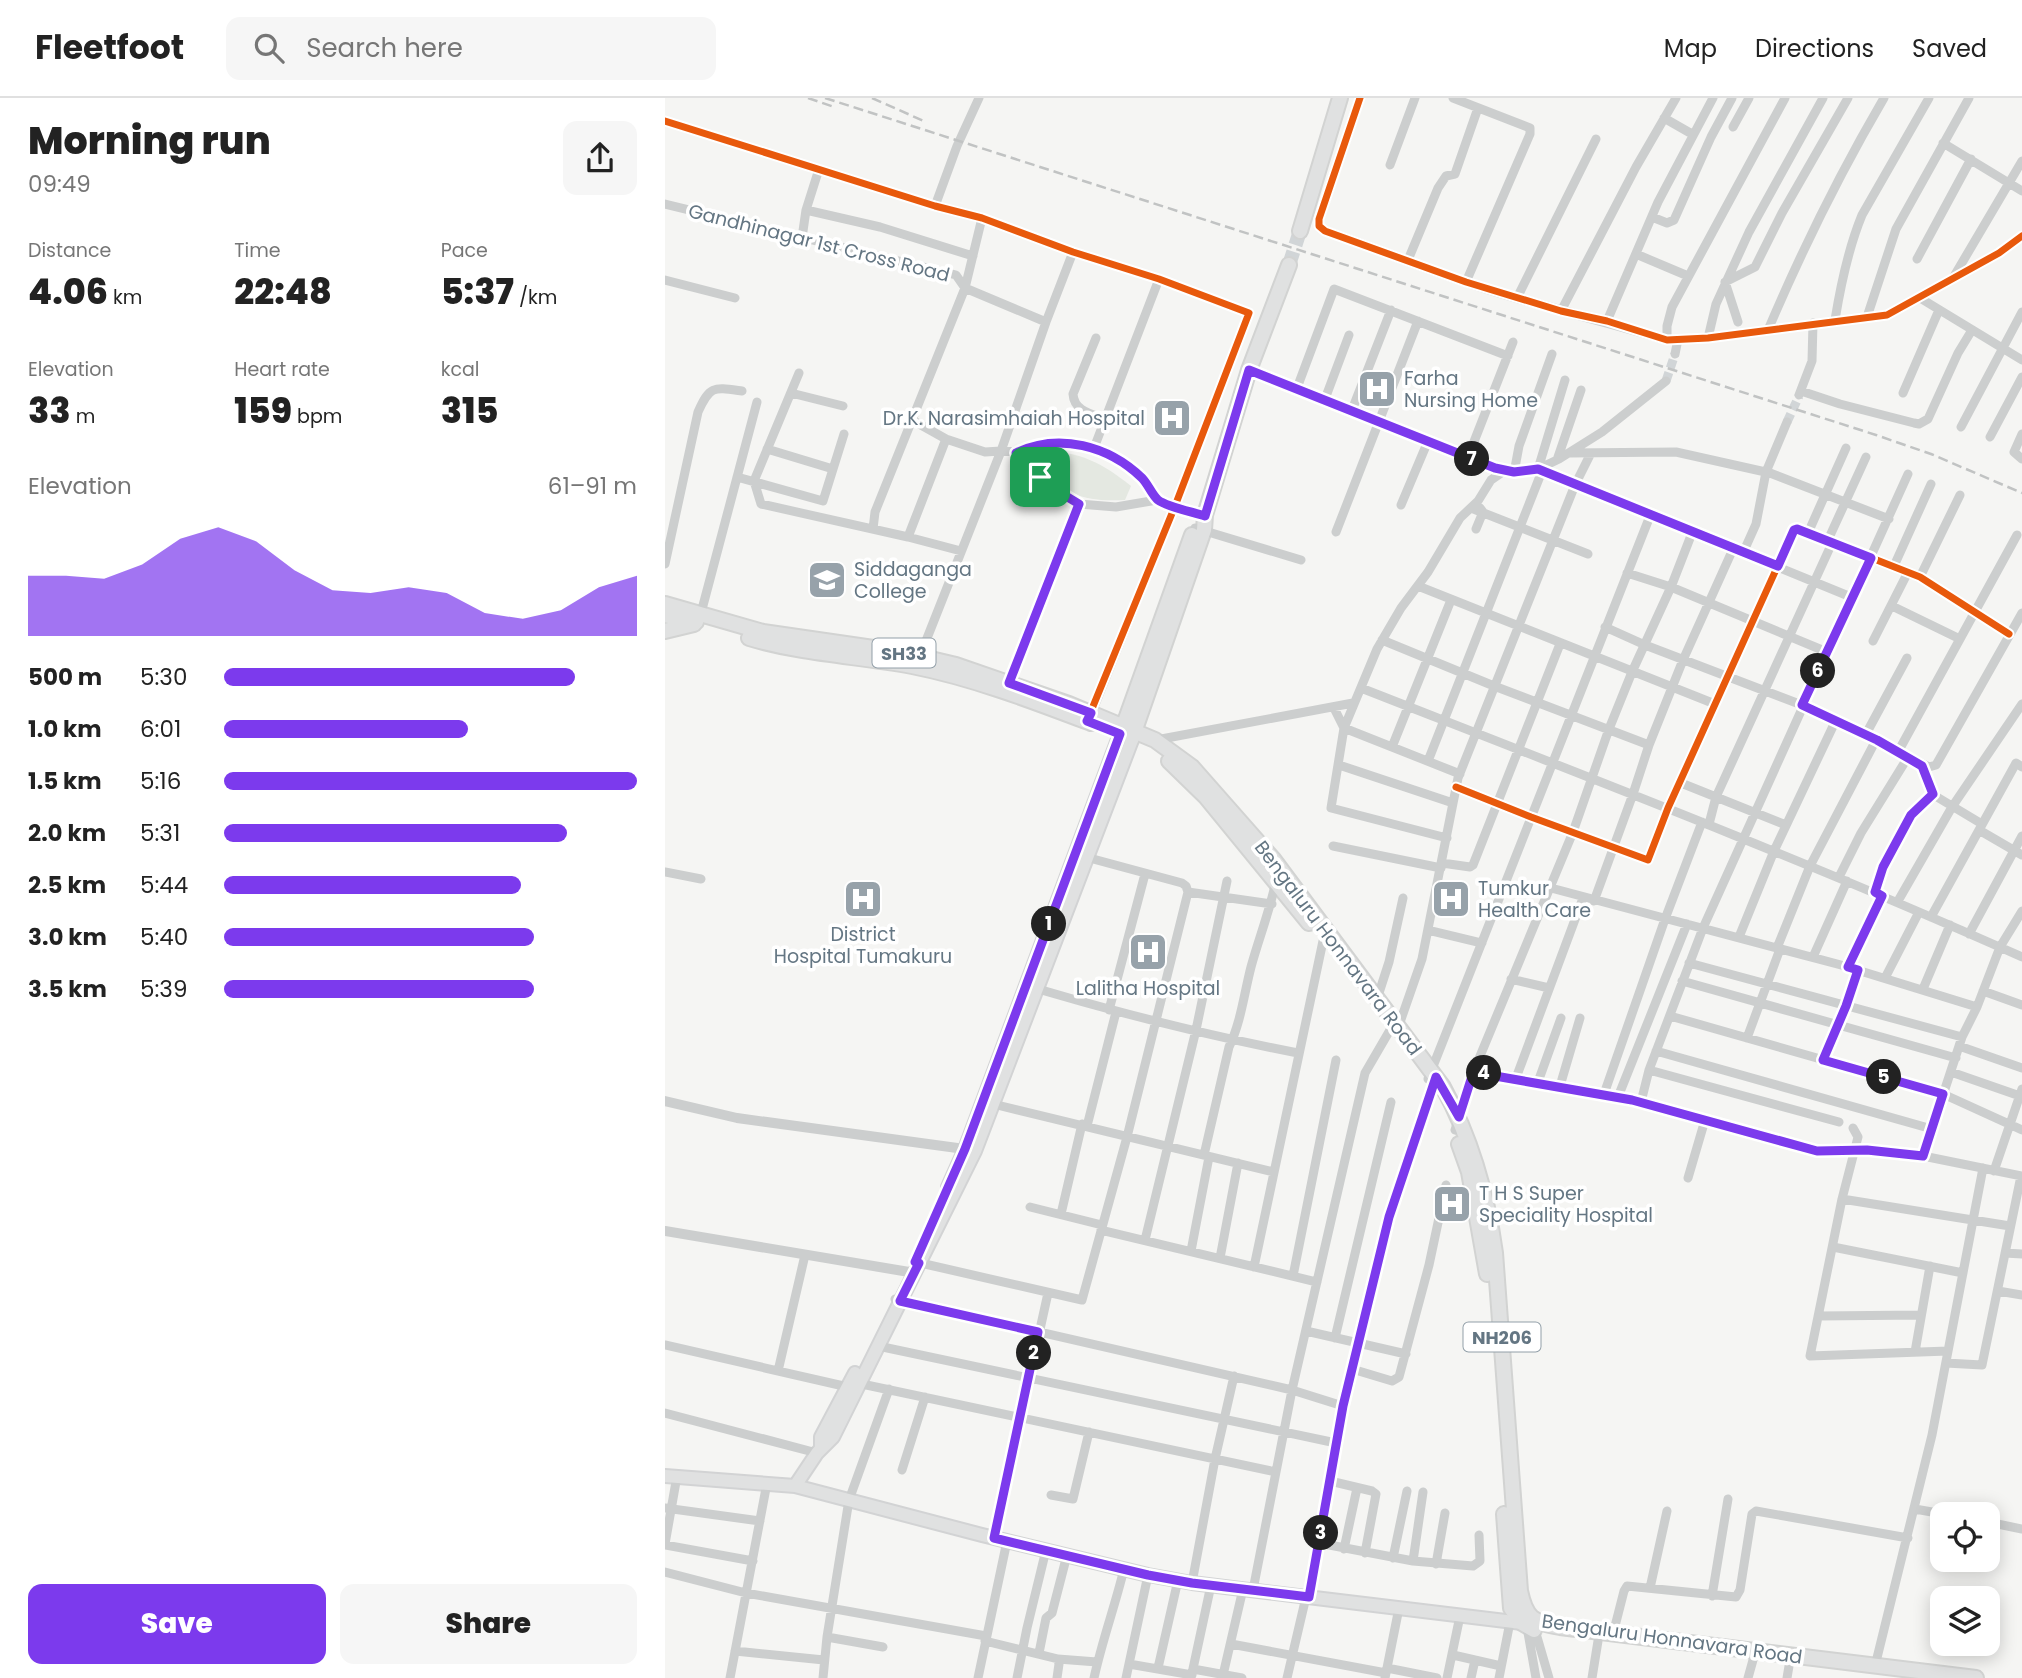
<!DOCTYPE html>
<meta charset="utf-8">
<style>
:root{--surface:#fff;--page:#f6f6f6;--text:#222;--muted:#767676;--line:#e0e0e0;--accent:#7c3aed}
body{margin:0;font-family:Poppins,sans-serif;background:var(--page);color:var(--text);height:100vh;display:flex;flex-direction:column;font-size:26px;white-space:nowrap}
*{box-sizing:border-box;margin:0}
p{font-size:23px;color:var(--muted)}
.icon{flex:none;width:38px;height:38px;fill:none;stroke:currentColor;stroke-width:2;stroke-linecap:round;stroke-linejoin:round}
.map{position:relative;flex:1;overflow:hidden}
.panel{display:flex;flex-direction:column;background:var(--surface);width:665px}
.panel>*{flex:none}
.controls{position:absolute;left:1265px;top:1404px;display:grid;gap:14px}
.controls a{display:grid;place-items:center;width:70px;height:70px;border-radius:14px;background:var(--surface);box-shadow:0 4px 18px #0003;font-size:35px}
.pin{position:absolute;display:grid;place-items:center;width:60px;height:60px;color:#fff;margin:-30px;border-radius:14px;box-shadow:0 4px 10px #0006}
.km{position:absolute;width:35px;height:35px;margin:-18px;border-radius:50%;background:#222;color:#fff;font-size:19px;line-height:35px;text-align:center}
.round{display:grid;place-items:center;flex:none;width:74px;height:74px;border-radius:14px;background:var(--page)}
.headline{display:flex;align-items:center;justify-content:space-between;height:119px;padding:0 28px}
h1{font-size:38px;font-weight:800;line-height:52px}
.figures{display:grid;grid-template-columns:repeat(3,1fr);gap:10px;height:119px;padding:7px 28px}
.figures div{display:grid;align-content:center}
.figures b{font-size:35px;font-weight:800}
.figures small{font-size:19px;font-weight:400}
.figures p{font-size:19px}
.chart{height:196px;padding:14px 28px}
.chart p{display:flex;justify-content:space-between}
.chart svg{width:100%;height:126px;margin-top:7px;fill:var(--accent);opacity:.7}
.button{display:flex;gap:14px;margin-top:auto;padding:14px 28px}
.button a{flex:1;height:80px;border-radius:14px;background:var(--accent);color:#fff;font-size:28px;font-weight:800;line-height:80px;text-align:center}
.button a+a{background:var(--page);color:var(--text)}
ul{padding:0 28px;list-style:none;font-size:23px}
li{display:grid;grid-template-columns:112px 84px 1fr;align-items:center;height:52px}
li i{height:18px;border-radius:9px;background:var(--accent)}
header{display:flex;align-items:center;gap:42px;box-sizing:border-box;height:98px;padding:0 35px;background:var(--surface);border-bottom:2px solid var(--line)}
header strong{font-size:33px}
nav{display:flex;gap:38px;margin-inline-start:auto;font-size:24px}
.search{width:490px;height:63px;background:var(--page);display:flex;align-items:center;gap:18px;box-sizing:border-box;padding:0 24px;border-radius:14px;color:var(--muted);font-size:26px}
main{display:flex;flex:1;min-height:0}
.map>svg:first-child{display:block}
.green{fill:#e4e8e1}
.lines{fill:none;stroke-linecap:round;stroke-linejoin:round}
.minor-tunnel{stroke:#d1d5d7;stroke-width:9;stroke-dasharray:9 4.5;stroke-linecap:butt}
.primary-tunnel{stroke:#d1d5d7;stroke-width:14;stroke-dasharray:14 7;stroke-linecap:butt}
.secondary-casing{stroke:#d2d3d4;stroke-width:16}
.primary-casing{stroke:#d2d3d2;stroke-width:18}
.minor{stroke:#cccece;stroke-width:9}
.tertiary{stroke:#cccece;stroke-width:10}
.secondary{stroke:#e0e1e1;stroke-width:12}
.primary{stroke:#e0e1e1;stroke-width:14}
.rail{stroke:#c1c3c3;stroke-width:2.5;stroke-dasharray:10 5;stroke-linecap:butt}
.cycleway-casing{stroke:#fff;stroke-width:11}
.cycleway{stroke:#e8590c;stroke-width:7}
.route-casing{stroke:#fff;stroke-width:14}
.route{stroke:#7c3aed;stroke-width:9}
.labels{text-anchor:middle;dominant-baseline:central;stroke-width:7;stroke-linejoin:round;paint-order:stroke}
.shield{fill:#fff;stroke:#929fa8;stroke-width:2}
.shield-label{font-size:18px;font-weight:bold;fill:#647683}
.street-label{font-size:19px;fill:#647683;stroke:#fff}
.poi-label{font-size:19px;fill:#647683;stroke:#fff;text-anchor:start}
</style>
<header>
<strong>Fleetfoot</strong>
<div class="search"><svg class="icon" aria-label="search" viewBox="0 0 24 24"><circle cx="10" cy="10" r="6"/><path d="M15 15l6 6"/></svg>Search here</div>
<nav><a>Map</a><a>Directions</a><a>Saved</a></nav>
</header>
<main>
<section class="panel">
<div class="headline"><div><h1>Morning run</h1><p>09:49</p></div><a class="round"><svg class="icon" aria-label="share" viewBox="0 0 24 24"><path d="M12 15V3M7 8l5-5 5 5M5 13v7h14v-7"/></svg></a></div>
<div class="figures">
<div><p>Distance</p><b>4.06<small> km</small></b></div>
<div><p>Time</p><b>22:48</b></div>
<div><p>Pace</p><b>5:37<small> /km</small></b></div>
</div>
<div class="figures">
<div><p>Elevation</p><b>33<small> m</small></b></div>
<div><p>Heart rate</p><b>159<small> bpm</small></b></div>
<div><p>kcal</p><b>315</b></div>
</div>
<div class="chart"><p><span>Elevation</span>61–91 m</p>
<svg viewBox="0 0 160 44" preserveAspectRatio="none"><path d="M0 44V23L10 23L20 24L30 19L40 10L50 6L60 11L70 21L80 28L90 29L100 27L110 29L120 36L130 38L140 35L150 27L160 23V44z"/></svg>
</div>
<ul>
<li><b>500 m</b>5:30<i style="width:85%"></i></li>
<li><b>1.0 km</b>6:01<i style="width:59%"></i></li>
<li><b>1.5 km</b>5:16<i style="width:100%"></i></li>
<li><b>2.0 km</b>5:31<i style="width:83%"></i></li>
<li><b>2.5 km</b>5:44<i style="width:72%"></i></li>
<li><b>3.0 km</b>5:40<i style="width:75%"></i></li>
<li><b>3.5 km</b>5:39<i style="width:75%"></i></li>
</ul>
<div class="button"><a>Save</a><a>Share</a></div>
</section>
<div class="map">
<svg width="1357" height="1580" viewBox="0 0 1357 1580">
<rect width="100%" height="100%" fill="#f5f5f3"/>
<path class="green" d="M376 353C415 353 437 365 466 388L460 402C418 404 401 397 371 367Z"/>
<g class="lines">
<path class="minor-tunnel" d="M1001 283 1010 256
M1122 324 1134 298"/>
<path class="primary-tunnel" d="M624 167 635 133"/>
<defs>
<path id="secondary" d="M283 1089 300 1051 455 636
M156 1350V1339L190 1275
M0 1378 130 1388 317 1437 483 1477 527 1485 857 1525 864 1523
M130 1388 152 1355 168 1339 310 1053 467 642"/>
<path id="primary" d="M635 133 675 0
M0 506 98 534 236 554 291 567 404 606 490 642 527 669 608 761 778 989C807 1042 822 1096 830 1155L855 1493C861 1521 868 1524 895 1529L1311 1580
M0 517 31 524
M0 533 29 526
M84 540C137 556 193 558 247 568 308 580 368 603 426 625
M456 635 527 437
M467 640 539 432 540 417 584 272 624 167
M504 663 541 699 644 825
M794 1046 804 1074 822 1176
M839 1416 846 1510 857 1525 869 1532"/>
</defs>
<use href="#secondary" class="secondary-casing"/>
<use href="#primary" class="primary-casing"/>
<path class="minor" d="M788 0 865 30V36L801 184
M1120 0 1007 209 1002 228V242L1043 240 1222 217 1334 155 1357 138
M999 20 1027 36
M0 23 270 108 317 120 408 154 494 181 584 215 510 408 425 619
M1068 29 1084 0
M1278 45 1357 93
M725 67 750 0
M0 106 291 177 300 190 381 224
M270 108 292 48 314 0
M141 112 215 129 308 158
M987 119 1002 125 1009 122 1046 39 1067 0
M137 140 141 112 154 71
M971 156 1023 178
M1252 161 1306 61
M743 162 773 90 781 78 790 76 813 10
M1288 180 1357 63
M0 182 70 200
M852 200 931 41
M1255 200 1357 262
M896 213 971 69 1011 0
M1202 219 1231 131 1304 0
M1170 222C1176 185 1183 151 1197 117L1264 0
M942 223 993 104 1048 0
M1073 224 1060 184 1090 169 1117 115 1183 0
M1103 232C1137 152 1175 75 1219 0
M431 240 408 296C409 313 426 316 440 321
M1043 240 1051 206 1084 134 1158 0
M1010 256 1013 241
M584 272 830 370 849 375 860 373 873 371 894 361 937 334 1001 283
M134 275 89 383 96 406 243 439
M900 282 873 371 1186 499
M632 290 669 191 843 258
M1136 293 1175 306 1249 325 1254 326 1263 321 1293 255 1307 232
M126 295 178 308
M1238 295 1274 212
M1134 297 1147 263 1148 225
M660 301 684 237
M687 312 726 212
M247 322 281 341
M1296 329 1357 214
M1357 336 1349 354 1357 361
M1325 339 1357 279
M429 350 494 181
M102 351 168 371
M351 355 381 386 414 406 451 409 492 402 540 417
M905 355 1011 354 1105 375 1224 421
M803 359 848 244
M892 362 916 292
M849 375 854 348 887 256
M72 379 158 403 179 336
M736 407 763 343
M806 410 923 456
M530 430 636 462
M208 431 210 414 300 190 317 120
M811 431 818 414 815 410
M671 434 753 223
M1143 435 1181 350
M1163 442 1201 359
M296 453 243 439 281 341 320 354 336 353 381 224 408 154
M1078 455 1091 426 1101 374 1122 324
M0 466 33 314C45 287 49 289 77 293
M1229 468 1266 386
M962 475 1006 489 1162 554
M1255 479 1295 397
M753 488 1050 606
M1227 508 1295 541
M36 515 92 304
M940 529 980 547 1137 607 1170 624 1201 636 1264 669 1271 667 1357 515
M717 542 829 588 984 647 1018 562 1068 451
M1208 543 1243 474
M255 558 336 353C355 356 370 347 389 345 430 342 472 366 492 402
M344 585 414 406
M696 590C918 677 1140 762 1357 859
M669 610 679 630 795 676
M1201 636 1242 560
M491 642 688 605
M727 649 786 502
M1233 654 1352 437
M763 663 877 373
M674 667 788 705
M1257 668 1267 696
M1016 685 1121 727
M791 689 866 719 983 762 1003 710 1129 432 1143 435 1255 479 1344 536
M1044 726 1051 699 1167 445
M1314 732 1357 757
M782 740 666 710 679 630 712 551 736 510 763 474 795 420 813 403 826 382 839 373
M668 748 776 770
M777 765 805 769 808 767 895 546
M0 774 36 781
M1174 779 1196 735 1243 659
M886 790 1176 867 1312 909 1335 849 1357 813
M523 794 607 806
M1210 794 1218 769 1246 717 1267 696 1317 726
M929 803 968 696 984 647
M1233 803 1287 709 1357 606
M1266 819 1351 665 1357 669
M763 832 817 845
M1304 836 1357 738
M1074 839 1109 753 1170 624
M1112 850 1145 768 1211 642
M1148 859 1182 783
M1024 865 1297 939
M1183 869 1217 798
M1220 880 1254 814
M846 881 884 890
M1017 883 1291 960
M373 891C458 916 545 938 633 955
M1258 891 1285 827
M1318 893 1357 907
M712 901 724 864 738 800
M444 912 480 776
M1005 918 1278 996 1357 1032
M733 930 757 861 793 680 910 387 926 355
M1082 940 1115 851
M1294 948 1357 970
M991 953 1267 1031
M1158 962 1181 908 1193 872
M984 972 1174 1024
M1286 974 1355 998
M808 975 844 978 967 1002 1152 1053 1202 1052 1258 1058 1357 1078
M851 980 918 800
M763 981 985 418
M873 984 896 920
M895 988 915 920
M939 996 1000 821 1037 724
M953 999 1022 826
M976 1004 984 972 1038 830 1243 376
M328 1006 609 1074
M422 1028 451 914
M1188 1030 1193 1039 1177 1101 1145 1258 1283 1253
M790 1032 808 975 908 734 944 631 967 574 1006 489 1027 435
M539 1057 564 949C576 924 579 896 586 869 594 840 605 812 611 783
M1258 1058 1297 939 1312 909
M1329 1073 1357 991
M1023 1080 1040 1022
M1177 1101 1345 1128
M365 1109 437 1127
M396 1116 417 1026
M436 1132 652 1184
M480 1142 531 932 562 783
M1168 1149 1298 1175
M526 1153 544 1059
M1340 1155 1357 1156
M555 1160 573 1065
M251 1164 417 1202 462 1039 523 794 521 788 517 785 417 758
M589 1169 658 843
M628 1178 671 962
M1333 1193 1357 1197
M230 1201 627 1292 678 1308
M1154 1218 1256 1217
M641 1233 741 1256
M670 1240 726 1004
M0 1247 183 1289
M213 1248 671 1345
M1250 1254 1265 1168
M1281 1265 1317 1267 1356 1078
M687 1271 727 1283 734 1279 764 1167 781 1087
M113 1273 140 1157
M192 1285 611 1374
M0 1315 152 1355
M237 1372 260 1299
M665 1383 707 1393 711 1396 700 1455
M386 1397 408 1401 424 1334
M0 1410 95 1423
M1250 1411 1278 1416
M1323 1424 1357 1431
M329 1440 383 1195
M654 1445 748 1463 808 1468 815 1463 814 1437
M0 1446 12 1378
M0 1447 88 1463
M679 1451 692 1390
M728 1460 742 1393
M748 1463 758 1394
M771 1466 780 1415
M0 1474 81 1495 321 1538
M527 1485 550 1361 569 1278
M985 1490 1002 1413
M588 1492 627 1292 700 975 725 932
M1047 1498 1063 1401
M644 1499 678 1308 724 1119 771 979
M862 1529 871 1580
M870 1532 884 1580
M948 1536 959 1493 962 1488 1071 1499 1075 1492 1087 1416 1091 1413 1243 1440
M162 1539 218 1549
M320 1543 393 1561 394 1566 392 1580
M566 1546 721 1575
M70 1553 159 1562
M374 1555 381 1520 387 1515 402 1457
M788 1557 836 1568
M393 1561 432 1564
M464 1566 527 1577
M1210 1568 1267 1337 1318 1070
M493 1570 513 1482
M722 1570 772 1580
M528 1571 577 1580
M558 1577 578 1491
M65 1580 102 1385
M158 1580 162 1539 184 1402 224 1291
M313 1580 342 1443
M352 1580 362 1530 381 1452
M429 1580C437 1543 450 1508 459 1471
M461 1580 483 1477
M526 1580 546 1487
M622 1580 641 1499
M720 1580 734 1510
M782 1580 795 1518
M806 1580 810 1562
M834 1580 845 1524
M927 1580 933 1543
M1083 1580 1088 1562
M1122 1580 1124 1568"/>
<path class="tertiary" d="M695 0 654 121V128L660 133C707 149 754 168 801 184 867 207 935 221 1002 242
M0 1003 72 1020 307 1052
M0 1133 250 1175"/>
<use href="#secondary" class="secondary"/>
<use href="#primary" class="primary"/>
<path class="rail" d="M143 0 169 9
M160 0 1211 337 1266 356 1357 395
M207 0 261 24"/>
<defs>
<path id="cycleway" d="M695 0 654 121V128L660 133 801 184 896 213 942 223 1002 242 1043 240 1222 217 1334 155 1357 138
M0 23 270 108 317 120 408 154 494 181 584 215 510 408 422 623
M791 689 866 719 983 762 1003 710 1129 432 1143 435 1255 479 1344 536"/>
</defs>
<use href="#cycleway" class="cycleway-casing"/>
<use href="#cycleway" class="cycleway"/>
</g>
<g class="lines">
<defs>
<path id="route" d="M584 272 830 370 849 374 873 371 1113 468 1129 432 1132 431 1206 460 1137 607 1212 642 1257 668 1268 696 1246 717 1218 769 1210 794 1217 798 1183 869 1193 872 1181 908 1158 962 1278 996 1258 1058 1202 1052 1152 1053 967 1002 813 975H808L794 1019 771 979 724 1119 678 1308 644 1499 527 1485 483 1477 329 1440 373 1234 235 1203 254 1165 250 1164 300 1051 455 636 422 623 426 615 344 585 414 406 381 386 351 355C394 334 444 348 477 380 483 386 487 397 493 402 502 409 528 414 540 418Z"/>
</defs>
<use href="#route" class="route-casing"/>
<use href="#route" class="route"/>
</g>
<defs>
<symbol id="hospital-square" viewBox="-11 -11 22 22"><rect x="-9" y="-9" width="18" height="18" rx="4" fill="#97a2aa" stroke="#fff"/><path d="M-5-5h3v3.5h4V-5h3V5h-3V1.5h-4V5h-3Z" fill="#fff"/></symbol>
<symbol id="university-square" viewBox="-11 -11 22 22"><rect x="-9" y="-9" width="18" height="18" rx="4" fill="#97a2aa" stroke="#fff"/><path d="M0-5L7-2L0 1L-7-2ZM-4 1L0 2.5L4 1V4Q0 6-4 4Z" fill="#fff"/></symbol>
</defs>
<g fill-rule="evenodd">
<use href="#hospital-square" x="690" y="269" width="44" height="44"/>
<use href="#hospital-square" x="485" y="298" width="44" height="44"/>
<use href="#university-square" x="140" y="460" width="44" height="44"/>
<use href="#hospital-square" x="176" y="779" width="44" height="44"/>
<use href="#hospital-square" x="764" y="779" width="44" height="44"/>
<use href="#hospital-square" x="461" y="832" width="44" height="44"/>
<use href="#hospital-square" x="765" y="1084" width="44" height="44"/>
</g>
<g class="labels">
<g class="shield">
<rect x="207.5" y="540.5" width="63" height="29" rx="5"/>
<rect x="798.5" y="1224.5" width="77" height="29" rx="5"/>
</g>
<g class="shield-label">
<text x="239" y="555">SH33</text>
<text x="837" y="1239">NH206</text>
</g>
<g class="street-label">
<text transform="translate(154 145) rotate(14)">Gandhinagar 1st Cross Road</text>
<text transform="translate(673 850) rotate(53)">Bengaluru Honnavara Road</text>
<text transform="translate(1007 1541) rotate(8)">Bengaluru Honnavara Road</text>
</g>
<g class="poi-label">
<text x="739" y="280">Farha<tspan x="739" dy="22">Nursing Home</tspan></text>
<text x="480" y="320" text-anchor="end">Dr.K. Narasimhaiah Hospital</text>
<text x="189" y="471">Siddaganga<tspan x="189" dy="22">College</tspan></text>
<text x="813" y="790">Tumkur<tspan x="813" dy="22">Health Care</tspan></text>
<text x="198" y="836" text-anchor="middle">District<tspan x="198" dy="22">Hospital Tumakuru</tspan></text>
<text x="483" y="890" text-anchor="middle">Lalitha Hospital</text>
<text x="814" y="1095">T H S Super<tspan x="814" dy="22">Speciality Hospital</tspan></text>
</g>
</g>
</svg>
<div class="controls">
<a><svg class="icon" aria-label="locate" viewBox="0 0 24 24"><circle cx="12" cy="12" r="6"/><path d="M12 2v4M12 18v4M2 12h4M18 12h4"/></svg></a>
<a><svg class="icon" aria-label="layers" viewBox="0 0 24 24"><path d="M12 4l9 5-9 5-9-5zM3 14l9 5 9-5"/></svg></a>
</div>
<div class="pin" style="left:375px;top:379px;background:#1e9e55"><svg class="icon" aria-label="arrive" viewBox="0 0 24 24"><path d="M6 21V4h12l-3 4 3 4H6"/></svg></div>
<b class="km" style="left:384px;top:826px">1</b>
<b class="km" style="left:369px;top:1255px">2</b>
<b class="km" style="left:656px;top:1435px">3</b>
<b class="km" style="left:819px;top:975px">4</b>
<b class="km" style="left:1219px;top:979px">5</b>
<b class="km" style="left:1153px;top:573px">6</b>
<b class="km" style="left:807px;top:361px">7</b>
</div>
</main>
